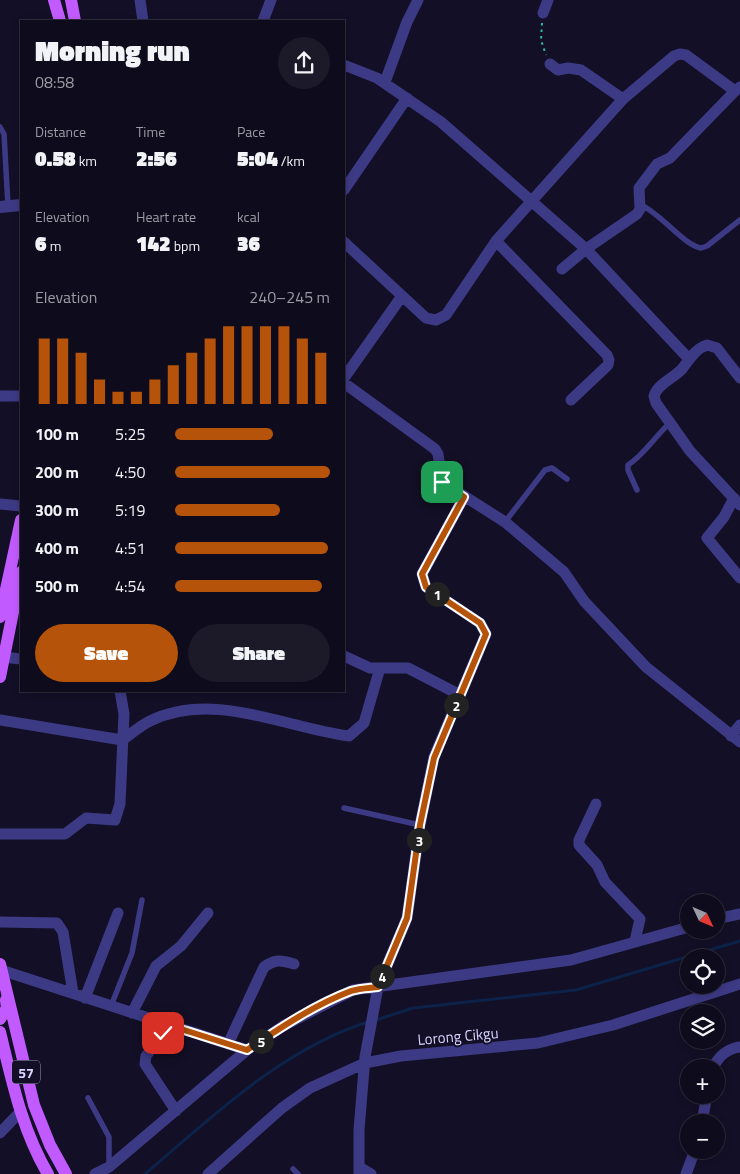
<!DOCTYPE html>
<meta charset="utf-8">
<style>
:root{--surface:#0e0b1c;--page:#1c1929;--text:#f1f3f6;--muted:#9b9ba3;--line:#2e2b3b;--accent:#b45309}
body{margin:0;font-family:"Titillium Web",sans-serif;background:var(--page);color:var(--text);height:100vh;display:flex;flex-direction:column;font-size:19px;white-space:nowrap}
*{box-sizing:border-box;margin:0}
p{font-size:16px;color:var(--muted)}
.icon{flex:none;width:28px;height:28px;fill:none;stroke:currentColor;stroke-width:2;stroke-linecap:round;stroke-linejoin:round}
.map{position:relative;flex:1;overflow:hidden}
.sheet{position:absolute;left:20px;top:20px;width:325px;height:672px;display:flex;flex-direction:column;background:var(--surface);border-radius:0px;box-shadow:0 2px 8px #0003,0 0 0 1px var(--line)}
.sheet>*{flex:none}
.needle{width:32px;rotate:134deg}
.controls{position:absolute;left:680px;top:894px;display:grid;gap:10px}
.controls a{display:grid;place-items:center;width:45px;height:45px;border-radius:50%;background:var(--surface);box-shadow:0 2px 8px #0003,0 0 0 1px var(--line);font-size:25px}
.pin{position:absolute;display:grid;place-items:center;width:42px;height:42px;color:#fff;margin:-21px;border-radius:10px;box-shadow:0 2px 8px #0006}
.km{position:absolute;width:25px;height:25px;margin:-12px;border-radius:50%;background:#222;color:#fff;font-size:14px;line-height:25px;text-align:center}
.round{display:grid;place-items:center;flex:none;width:52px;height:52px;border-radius:26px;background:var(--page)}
.headline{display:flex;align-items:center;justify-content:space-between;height:85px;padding:0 15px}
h1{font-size:28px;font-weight:800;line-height:38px}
.figures{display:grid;grid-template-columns:repeat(3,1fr);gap:8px;height:85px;padding:5px 15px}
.figures div{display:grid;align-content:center}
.figures b{font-size:21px;font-weight:800}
.figures small{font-size:14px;font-weight:400}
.figures p{font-size:14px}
.chart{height:140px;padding:10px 15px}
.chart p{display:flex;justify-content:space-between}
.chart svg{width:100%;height:90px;margin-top:5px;stroke:var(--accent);stroke-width:6}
.action{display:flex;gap:10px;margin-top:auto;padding:10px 15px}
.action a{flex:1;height:58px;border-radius:30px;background:var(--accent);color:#fff;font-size:20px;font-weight:800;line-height:58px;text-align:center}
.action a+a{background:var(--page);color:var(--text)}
ul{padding:0 15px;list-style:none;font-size:16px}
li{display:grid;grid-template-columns:80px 60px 1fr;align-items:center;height:38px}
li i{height:12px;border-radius:6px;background:var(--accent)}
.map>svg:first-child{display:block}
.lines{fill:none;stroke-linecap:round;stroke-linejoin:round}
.stream{stroke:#0c2248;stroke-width:3}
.path{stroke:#2fb8b0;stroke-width:2;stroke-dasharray:2.5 4;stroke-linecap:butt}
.service{stroke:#3d3a85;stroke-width:5.5}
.minor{stroke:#3d3a85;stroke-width:11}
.tertiary{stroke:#3d3a85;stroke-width:12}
.primary{stroke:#c25bff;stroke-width:12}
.route-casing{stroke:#fff;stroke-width:10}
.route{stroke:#b45309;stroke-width:6}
.labels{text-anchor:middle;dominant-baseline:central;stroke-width:4;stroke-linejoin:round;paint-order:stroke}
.shield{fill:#130f26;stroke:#9e99be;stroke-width:1}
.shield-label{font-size:14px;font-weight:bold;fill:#d9d4ff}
.street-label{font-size:15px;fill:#d9d4ff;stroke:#130f26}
</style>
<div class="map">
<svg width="740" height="1174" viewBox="0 0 740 1174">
<rect width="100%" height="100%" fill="#130f26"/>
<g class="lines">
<path class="stream" d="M376 1020 413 1008 576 990 740 941
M145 1174C212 1117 282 1049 368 1022"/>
<path class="path" d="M542 23 541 40 546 55"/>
<path class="service" d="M0 127 4 134 8 206
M639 204C661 213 682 244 701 248L707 246 740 220
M637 490 628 470V465C645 454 655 436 670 423
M505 522 545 470 552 468 567 479
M344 808 420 825
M111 1006 132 953 142 900
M88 1098 109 1137V1167
M293 1169 298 1174"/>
<path class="minor" d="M140 0 143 21
M543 13 548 0
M263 21 271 0
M550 64 558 70 568 68 581 70 623 99
M344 65 377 78 441 122 586 249 637 214 640 209 639 188 657 164 670 158 735 91
M385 82 407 22 418 0
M344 190 407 98
M496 241 607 355 609 360 608 365 571 400
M344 242 426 318 436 320 446 315 496 241 623 99 674 56 680 54 686 55 735 91 740 87
M562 269 586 249 688 358
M344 378 402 296
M740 378 717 348 707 345C695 349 690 359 682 369 674 378 657 384 654 396L656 403 690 451 740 505
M344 383 435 449 438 454 442 482 505 522 564 572 584 601 646 667 740 742
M0 396H21
M734 498 724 517 707 538 740 578
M0 504 21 506
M344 656 370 668H408L460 695
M3 657 21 659
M0 720 122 740C131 734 140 726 150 721 213 690 286 728 349 736L364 723 380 668
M731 736 740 725
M596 804 579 840V845L597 865 605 882 640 919 635 941
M0 834H65L86 818 115 820 120 804 124 714 120 691
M716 919 740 914
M0 922 57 923 63 932 73 993
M1 970 247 1050
M85 998 118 913
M132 1013 156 966 181 946 208 913
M162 1023 163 1033 146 1056 145 1064 176 1111
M228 1044 264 967C275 959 281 960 294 964
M713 1068C719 1055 727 1049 740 1047
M702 1122 707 1095
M0 1133 20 1112
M359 1167 371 1174
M95 1174 109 1167 247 1050 283 1026 353 990 571 960 689 927
M208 1174 282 1108 310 1088 365 1063 401 1056 538 1043 613 1025 740 984
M359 1174V1130L365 1057 378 987 407 918 420 825 434 757 486 634 480 623 426 587 422 574 464 497
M686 1174 695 1150"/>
<path class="tertiary" d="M0 207 21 205"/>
<path class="primary" d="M54 0 60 21
M71 0 75 21
M0 617 21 520
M0 677 21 572
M0 964 34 1105 50 1145 66 1174
M0 1019 7 1008 6 1000
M0 1032C12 1081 22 1130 48 1174"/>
</g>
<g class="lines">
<defs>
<path id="route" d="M163 1033 162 1023 247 1050C280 1028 314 1005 351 991 360 988 370 988 378 987L407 918 420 825 434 758 486 634 480 623 426 587 422 574 464 497 442 482"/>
</defs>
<use href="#route" class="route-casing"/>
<use href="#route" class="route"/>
</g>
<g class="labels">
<rect class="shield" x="12" y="1060.5" width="28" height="23" rx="4"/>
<g class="shield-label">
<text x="26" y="1072">57</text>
</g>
<g class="street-label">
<text transform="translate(458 1036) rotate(-5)">Lorong Cikgu</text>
</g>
</g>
</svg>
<div class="controls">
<a><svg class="needle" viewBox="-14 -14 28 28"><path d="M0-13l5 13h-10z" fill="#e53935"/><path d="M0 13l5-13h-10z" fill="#9b9ba3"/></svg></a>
<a><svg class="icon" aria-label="locate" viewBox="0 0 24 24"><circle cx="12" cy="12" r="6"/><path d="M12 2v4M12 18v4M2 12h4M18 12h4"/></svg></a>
<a><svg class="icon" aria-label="layers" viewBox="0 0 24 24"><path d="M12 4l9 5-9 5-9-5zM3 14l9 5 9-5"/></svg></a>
<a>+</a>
<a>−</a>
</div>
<div class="pin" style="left:442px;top:482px;background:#1e9e55"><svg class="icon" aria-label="arrive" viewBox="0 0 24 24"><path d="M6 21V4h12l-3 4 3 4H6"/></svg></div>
<div class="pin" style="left:163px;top:1033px;background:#d93025"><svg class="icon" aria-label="check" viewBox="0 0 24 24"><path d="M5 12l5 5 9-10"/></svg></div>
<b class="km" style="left:437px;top:594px">1</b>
<b class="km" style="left:456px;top:705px">2</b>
<b class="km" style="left:419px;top:840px">3</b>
<b class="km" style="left:382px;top:976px">4</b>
<b class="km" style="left:261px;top:1041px">5</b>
<section class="sheet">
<div class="headline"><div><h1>Morning run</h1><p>08:58</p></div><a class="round"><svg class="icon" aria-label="share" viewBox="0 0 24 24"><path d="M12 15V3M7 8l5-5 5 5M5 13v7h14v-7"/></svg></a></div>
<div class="figures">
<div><p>Distance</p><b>0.58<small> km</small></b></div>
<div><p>Time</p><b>2:56</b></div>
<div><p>Pace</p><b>5:04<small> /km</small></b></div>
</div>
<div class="figures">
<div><p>Elevation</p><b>6<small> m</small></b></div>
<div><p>Heart rate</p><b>142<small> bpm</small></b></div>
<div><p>kcal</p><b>36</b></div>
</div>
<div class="chart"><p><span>Elevation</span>240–245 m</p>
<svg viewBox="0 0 160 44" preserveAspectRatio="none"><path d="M5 44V12M15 44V12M25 44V19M35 44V32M45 44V38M55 44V38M65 44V32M75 44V25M85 44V19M95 44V12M105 44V6M115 44V6M125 44V6M135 44V6M145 44V12M155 44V19"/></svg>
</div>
<ul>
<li><b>100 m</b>5:25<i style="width:63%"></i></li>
<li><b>200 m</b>4:50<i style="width:100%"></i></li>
<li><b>300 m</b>5:19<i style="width:68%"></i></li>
<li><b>400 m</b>4:51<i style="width:99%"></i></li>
<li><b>500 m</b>4:54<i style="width:95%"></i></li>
</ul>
<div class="action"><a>Save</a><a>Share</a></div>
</section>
</div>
